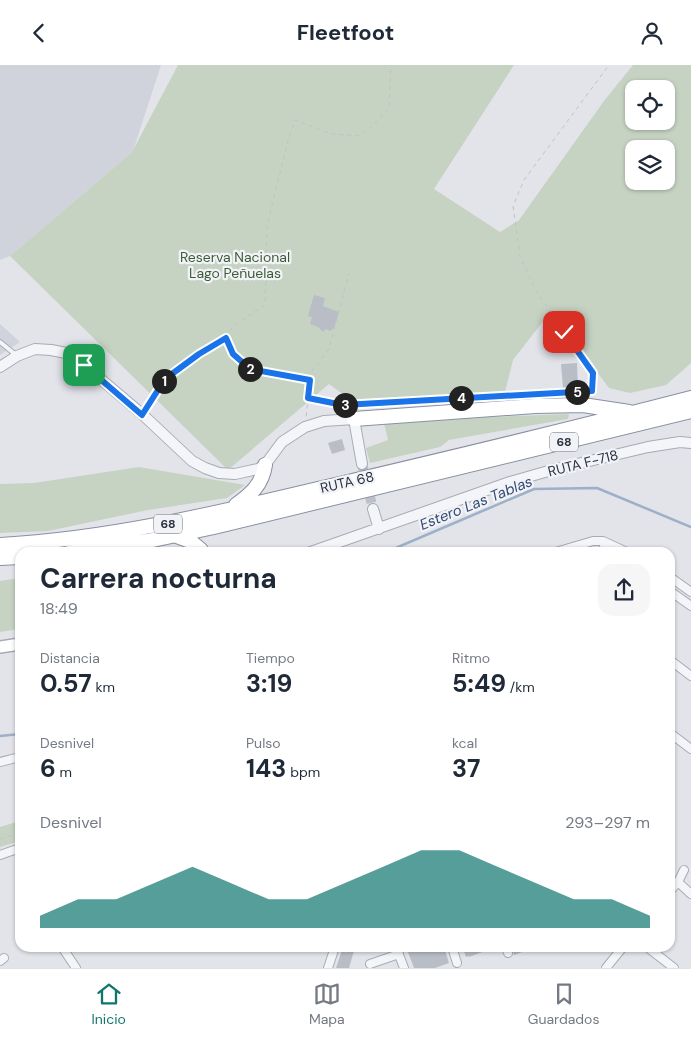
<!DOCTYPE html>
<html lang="es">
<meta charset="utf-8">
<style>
:root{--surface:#fff;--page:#f6f6f7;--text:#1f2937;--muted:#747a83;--line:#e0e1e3;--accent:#0f766e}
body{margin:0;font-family:"DM Sans",sans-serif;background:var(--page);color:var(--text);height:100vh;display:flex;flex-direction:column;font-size:19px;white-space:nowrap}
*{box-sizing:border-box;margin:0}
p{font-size:16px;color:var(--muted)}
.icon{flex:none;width:28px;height:28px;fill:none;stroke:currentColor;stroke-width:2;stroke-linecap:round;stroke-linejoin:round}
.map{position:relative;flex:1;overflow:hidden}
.panel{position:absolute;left:15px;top:482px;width:660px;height:405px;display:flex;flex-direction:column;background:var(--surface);border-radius:15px;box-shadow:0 1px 4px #0004}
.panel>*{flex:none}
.controls{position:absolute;left:625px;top:15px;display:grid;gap:10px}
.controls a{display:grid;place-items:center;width:50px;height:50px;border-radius:10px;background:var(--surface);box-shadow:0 1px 4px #0004;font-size:25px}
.pin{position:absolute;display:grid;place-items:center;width:42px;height:42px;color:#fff;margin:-21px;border-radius:10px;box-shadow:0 2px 8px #0006}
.km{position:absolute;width:25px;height:25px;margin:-12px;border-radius:50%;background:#222;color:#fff;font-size:14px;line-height:25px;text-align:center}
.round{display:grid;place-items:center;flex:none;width:52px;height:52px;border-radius:15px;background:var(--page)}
.headline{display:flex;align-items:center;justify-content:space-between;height:85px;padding:0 25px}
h1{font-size:28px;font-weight:700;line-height:38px}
.figures{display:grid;grid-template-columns:repeat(3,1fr);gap:8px;height:85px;padding:5px 25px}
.figures div{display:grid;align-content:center}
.figures b{font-size:25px;font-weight:700}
.figures small{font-size:14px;font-weight:400}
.figures p{font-size:14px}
.chart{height:140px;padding:10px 25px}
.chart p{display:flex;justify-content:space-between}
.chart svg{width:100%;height:90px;margin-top:5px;fill:var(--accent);opacity:.7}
header{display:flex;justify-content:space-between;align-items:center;height:65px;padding:0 25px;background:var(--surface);font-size:22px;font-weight:700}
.dock{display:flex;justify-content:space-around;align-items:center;height:70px;border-top:1px solid var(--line);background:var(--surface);font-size:14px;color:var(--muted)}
.dock a{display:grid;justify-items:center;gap:2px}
.dock .current{color:var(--accent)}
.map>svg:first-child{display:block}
.built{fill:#d0d3db}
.green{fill:#c6d3c3;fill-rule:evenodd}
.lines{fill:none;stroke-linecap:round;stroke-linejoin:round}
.stream{stroke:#9eb0c8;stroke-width:2.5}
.building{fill:#b9bdc6}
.tertiary-tunnel{stroke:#bdc0c8;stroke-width:10;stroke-dasharray:10 5;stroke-linecap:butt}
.service-casing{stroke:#a7abb4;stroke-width:6}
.minor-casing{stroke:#a7abb4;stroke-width:10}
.tertiary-casing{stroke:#a7abb4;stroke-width:12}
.secondary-casing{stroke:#a7abb4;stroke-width:14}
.motorway-casing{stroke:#8991a0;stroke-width:16}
.path{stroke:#bfc2c8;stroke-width:1;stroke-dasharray:4 4;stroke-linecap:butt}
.service{stroke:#f4f5f8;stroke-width:4}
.minor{stroke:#f4f5f8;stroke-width:8}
.tertiary{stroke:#f4f5f8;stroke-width:10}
.secondary{stroke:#fff;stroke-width:11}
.motorway{stroke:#fff;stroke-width:14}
.route-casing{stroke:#fff;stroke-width:10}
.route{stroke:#1a73e8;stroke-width:6}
.labels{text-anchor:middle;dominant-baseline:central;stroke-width:4.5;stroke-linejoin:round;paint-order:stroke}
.shield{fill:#f1f3f7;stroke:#666b78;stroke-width:1}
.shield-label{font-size:12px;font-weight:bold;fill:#2a3141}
.park-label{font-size:14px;fill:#3c5c38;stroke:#f1f3f7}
.street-label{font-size:14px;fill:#2a3141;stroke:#f1f3f7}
.water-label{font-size:15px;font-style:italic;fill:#354d74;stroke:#f1f3f7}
</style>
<header><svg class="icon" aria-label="back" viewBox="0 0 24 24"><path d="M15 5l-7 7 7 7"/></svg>Fleetfoot<svg class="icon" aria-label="person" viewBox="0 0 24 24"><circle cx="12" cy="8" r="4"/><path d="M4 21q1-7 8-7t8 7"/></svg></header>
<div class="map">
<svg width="691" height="903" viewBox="0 0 691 903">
<rect width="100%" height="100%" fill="#e2e4ea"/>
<path class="built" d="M0 0H161L133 86 10 191 0 195Z
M0 259 20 277 0 290Z"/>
<path class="green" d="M178 0H514L434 124 500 167 519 155 604 36 633 0H691V298L666 320 630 328 609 323 551 246 513 295 505 327 355 338 329 319 228 405 10 191 132 87ZM634 24H666V56H634ZM634 84H666V116H634Z
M569 349 568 354 449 375 440 382 370 398 366 383 388 375 384 358 431 354Z
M139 402 245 420 227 433 148 445 48 466 0 468V419L34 418Z
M20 513V564L0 567V516Z
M20 756V776L0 782V762Z"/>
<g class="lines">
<path class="stream" d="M384 488 534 424 597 423 691 462
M0 671 20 669"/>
</g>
<path class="building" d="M314 230 325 233 323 241 339 247 334 263 330 266 326 264 323 267 318 262 310 259 312 252 308 251Z
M577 298 578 322 563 323 561 299Z
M342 374 345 385 332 389 328 378Z
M343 882H355L349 903H336Z
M406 882H419L421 887 436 882H444L449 898 435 903H414Z
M474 882H493V883L469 892V891L466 892 464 886Z
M512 882H533V883L514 890Z"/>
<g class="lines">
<path class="tertiary-tunnel" d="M362 399 373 444"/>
<defs>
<path id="service" d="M0 277 16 290"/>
<path id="minor" d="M603 476 606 488
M552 488 593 476H603L629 488
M670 512 691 527
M670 526 691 541
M670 595 691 611
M670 668 691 684
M0 697 20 692
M0 790 20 783
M678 817 691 829
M670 826 678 817 684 805
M62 882 76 903
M396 882 404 903
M452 882 457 898
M506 882 508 888
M647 882 674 903
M0 896 4 893
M370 899 399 889
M328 903 335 882
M606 903 623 882"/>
<path id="tertiary" d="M0 302 17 291 35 284 51 285 66 288 84 300 142 349 192 396 205 403 219 408 235 409 258 404 265 400 282 377 305 362 324 356 354 354 362 399
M373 444 379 464
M308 488 510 417 552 405 648 382 680 377 691 378"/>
<path id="secondary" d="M0 582 20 579"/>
<path id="motorway" d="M354 354 535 341 583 340 629 347
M236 440C251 429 262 420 265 400
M174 470 190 476 201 485
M0 480C113 474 221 447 331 421 451 393 571 364 691 333
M69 488 148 476 214 462 691 346
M0 493 20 492"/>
</defs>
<use href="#service" class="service-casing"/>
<use href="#minor" class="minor-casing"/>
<use href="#tertiary" class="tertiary-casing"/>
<use href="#secondary" class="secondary-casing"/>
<use href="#motorway" class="motorway-casing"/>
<path class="path" d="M226 273 233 261 265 240 267 160 289 72 295 55 331 69 361 71 389 44 391 0
M310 314 312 306 329 284 349 208
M308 333 343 340 592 326 593 308 536 226 520 191 513 141 524 115 609 0
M147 342 165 314 199 289 226 273 233 289 250 303 310 315 306 353
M0 774 20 768"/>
<use href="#service" class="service"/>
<use href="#minor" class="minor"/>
<use href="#tertiary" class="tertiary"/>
<use href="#secondary" class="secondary"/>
<use href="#motorway" class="motorway"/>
</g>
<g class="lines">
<defs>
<path id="route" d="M84 300 142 350 165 314 199 289 226 273 233 289 250 304 310 315 308 333 343 340 592 326 593 308 564 267"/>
</defs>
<use href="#route" class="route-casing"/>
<use href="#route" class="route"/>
</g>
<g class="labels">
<g class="shield">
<rect x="550" y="367.5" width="28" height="19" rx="4"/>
<rect x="154" y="449.5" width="28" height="19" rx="4"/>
</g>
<g class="shield-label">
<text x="564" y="377">68</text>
<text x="168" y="459">68</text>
</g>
<g class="park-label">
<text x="235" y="192">Reserva Nacional<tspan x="235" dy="16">Lago Peñuelas</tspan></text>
</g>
<g class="street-label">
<text transform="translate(583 398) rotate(-14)">RUTA F-718</text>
<text transform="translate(347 417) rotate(-13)">RUTA 68</text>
</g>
<g class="water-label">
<text transform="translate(476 438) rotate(-22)">Estero Las Tablas</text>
</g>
</g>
</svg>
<div class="controls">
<a><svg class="icon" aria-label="locate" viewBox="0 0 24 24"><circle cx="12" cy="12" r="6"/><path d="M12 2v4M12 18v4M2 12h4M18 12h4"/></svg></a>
<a><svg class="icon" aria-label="layers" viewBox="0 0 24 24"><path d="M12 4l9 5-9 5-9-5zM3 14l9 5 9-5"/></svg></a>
</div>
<div class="pin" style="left:84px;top:300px;background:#1e9e55"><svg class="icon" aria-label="arrive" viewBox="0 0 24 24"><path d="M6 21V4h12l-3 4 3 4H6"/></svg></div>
<div class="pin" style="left:564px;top:267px;background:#d93025"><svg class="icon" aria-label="check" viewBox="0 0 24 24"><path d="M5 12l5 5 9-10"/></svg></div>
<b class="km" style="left:164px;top:316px">1</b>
<b class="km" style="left:250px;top:304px">2</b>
<b class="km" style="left:345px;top:340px">3</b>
<b class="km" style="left:461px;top:333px">4</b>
<b class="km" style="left:577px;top:327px">5</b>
<section class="panel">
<div class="headline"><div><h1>Carrera nocturna</h1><p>18:49</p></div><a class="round"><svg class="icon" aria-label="share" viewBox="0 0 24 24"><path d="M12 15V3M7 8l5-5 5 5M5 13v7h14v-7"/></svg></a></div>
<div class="figures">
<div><p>Distancia</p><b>0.57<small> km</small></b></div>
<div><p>Tiempo</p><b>3:19</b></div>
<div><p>Ritmo</p><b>5:49<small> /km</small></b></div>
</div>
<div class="figures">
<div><p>Desnivel</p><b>6<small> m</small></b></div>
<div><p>Pulso</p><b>143<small> bpm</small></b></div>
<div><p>kcal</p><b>37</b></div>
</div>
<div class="chart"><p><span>Desnivel</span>293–297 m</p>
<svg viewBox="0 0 160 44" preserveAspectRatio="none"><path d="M0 44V38L10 30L20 30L30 22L40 14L50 22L60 30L70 30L80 22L90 14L100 6L110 6L120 14L130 22L140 30L150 30L160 38V44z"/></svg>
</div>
</section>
</div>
<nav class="dock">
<a class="current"><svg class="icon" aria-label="home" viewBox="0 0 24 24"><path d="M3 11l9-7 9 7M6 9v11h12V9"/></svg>Inicio</a>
<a><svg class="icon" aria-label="map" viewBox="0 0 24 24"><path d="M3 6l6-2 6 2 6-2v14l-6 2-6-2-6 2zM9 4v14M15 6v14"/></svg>Mapa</a>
<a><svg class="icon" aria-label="saved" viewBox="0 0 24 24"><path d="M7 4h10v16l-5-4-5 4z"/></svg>Guardados</a>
</nav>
